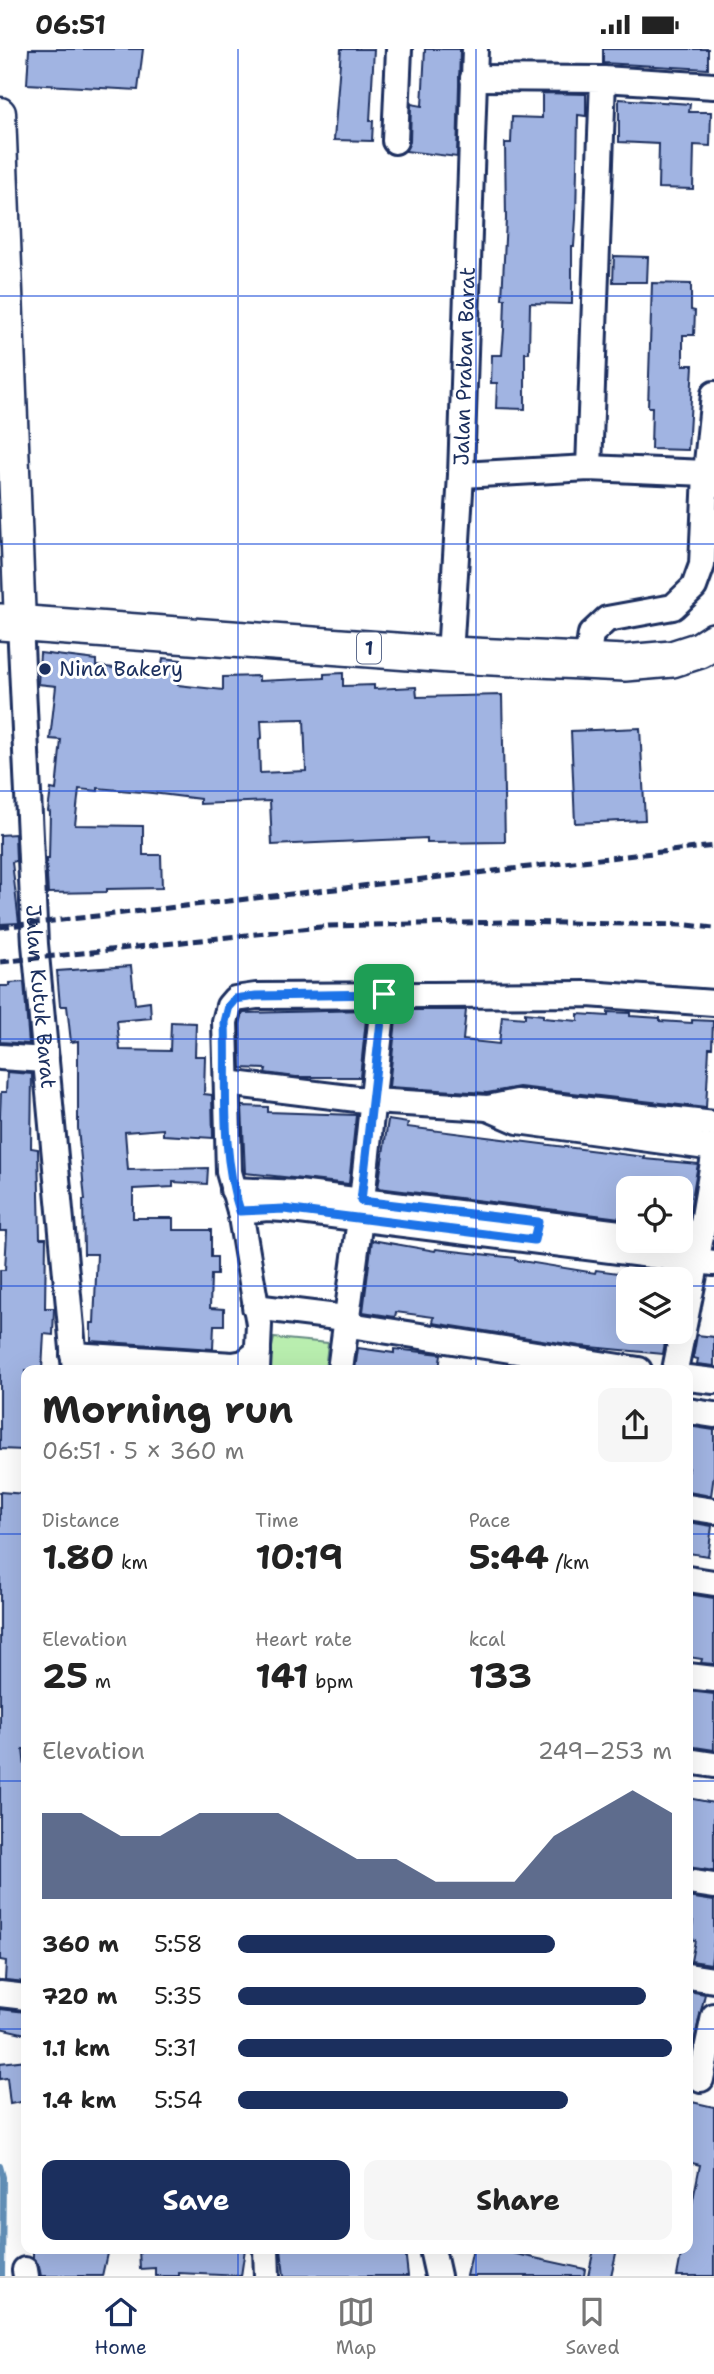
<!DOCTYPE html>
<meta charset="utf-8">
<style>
:root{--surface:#fff;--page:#f6f6f6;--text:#222;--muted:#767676;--line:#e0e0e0;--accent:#1b2f5e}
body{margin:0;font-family:"Shantell Sans",sans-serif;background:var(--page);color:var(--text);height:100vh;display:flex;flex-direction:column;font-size:26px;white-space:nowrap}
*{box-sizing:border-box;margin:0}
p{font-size:23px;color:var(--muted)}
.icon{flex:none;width:38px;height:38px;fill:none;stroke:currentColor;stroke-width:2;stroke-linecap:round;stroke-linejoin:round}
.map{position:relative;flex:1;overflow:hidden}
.details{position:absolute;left:21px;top:1316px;width:672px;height:889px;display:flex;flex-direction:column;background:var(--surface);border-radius:14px;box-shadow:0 7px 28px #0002}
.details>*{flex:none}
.fabs{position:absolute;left:616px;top:1127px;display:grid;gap:14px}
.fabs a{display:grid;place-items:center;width:77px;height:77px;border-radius:14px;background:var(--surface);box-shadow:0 7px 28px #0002;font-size:35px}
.pin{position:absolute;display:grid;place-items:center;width:60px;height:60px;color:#fff;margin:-30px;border-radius:14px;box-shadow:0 4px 10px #0006}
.round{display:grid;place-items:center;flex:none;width:74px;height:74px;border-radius:14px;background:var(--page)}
.overview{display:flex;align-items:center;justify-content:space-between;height:119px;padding:0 21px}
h1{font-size:38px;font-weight:700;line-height:52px}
.metrics{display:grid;grid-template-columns:repeat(3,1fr);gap:10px;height:119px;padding:7px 21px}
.metrics div{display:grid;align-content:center}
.metrics b{font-size:35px;font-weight:700}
.metrics small{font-size:19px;font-weight:400}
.metrics p{font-size:19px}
.chart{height:196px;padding:14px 21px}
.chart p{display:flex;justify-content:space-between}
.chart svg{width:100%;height:126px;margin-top:7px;fill:var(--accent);opacity:.7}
.cta{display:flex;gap:14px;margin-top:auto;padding:14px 21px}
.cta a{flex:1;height:80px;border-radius:14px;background:var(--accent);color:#fff;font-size:28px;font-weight:700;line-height:80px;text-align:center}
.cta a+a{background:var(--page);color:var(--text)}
ul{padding:0 21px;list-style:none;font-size:23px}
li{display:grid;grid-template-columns:112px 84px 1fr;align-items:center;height:52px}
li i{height:18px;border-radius:9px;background:var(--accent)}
.status{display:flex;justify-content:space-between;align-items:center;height:49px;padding:0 35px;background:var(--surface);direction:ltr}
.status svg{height:19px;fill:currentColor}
.tabs{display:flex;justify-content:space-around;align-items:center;height:98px;border-top:2px solid var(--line);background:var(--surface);font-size:19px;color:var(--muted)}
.tabs a{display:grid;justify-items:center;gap:4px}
.tabs .active{color:var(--accent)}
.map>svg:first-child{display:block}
.green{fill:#b9eeaf;stroke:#6a8e86;stroke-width:2}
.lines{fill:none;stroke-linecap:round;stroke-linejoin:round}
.stream{stroke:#628fb7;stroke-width:6}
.building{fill:#a1b4e2;stroke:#1b2f5e;stroke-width:2;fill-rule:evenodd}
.minor-casing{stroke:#1b2f5e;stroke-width:30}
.major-casing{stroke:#1b2f5e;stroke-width:35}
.highway-casing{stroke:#1b2f5e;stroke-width:40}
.minor{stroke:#fff;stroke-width:24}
.major{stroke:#fff;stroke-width:30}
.highway{stroke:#fff;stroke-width:35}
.rail{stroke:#1b2f5e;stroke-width:5;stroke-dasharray:10 5;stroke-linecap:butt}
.route-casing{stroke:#fff;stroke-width:14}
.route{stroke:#1a73e8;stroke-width:9}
.grid{fill:none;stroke:#1d4ed8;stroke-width:2;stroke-opacity:0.55}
.poi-dot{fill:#1b2f5e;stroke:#fff;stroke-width:2.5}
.labels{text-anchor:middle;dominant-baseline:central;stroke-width:6;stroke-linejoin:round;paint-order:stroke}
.shield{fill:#fff;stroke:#5f6d8e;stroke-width:2}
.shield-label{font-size:19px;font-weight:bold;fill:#1b2f5e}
.street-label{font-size:21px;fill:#1b2f5e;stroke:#fff}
.poi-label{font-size:21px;fill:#1b2f5e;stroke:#fff;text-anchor:start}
</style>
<div class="status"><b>06:51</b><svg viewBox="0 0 49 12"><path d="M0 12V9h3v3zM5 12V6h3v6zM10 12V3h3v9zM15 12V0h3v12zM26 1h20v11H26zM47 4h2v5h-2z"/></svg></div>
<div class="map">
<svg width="714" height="2227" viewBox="0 0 714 2227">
<rect width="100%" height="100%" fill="#fff"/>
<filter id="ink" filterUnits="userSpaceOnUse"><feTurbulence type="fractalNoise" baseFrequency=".0143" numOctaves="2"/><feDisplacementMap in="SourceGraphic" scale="14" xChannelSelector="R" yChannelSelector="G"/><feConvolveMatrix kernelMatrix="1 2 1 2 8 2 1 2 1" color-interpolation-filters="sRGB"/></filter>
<g filter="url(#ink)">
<path class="green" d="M274 1289 328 1294 325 1321H267Z"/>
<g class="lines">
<path class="stream" d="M0 2117 3 2128 2 2227"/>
</g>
<path class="building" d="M29 0H143L138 41 27 35Z
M341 0H374L370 72H373L372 92 334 91Z
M425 0H460L457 108 405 102 410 93 411 55 422 57Z
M603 0H708V20L603 14Z
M542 44 586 45V67L578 66 576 170 574 197H572V255L530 254 529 304H525V360L496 359 497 334H491L492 306H502L504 281 505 250H502L506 170 505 94H511L512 68 542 69Z
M619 50 690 55 689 63H711L710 97 694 96 693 140 658 139 659 95 619 93Z
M614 207 648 208 647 233H613Z
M652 234 691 235V261L695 262 694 286H683V316H693L688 401 651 400 652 358H648Z
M40 604 96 611V617L161 624 163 609 181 611 178 636 223 641V628L259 627V632L324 629V625L343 624V637L374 636V640L416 638 417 648 502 646 505 793 427 794V789L272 796 270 752 200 755V750L152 744 98 739V742L79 740 75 776 143 777V806H161L162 839 107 840V843L48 844 46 810H49L50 763 48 762 51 740 56 741 61 691 50 690 56 637 38 635ZM304 670 306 722 260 724 259 690 262 689 261 671Z
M640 679 645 771 575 774 571 682Z
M15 785 16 812 12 813 19 874 0 875V786Z
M131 917 135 955 150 953 151 969 117 972 120 1001 170 1002 171 973 196 974 195 1007H205L204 1045 212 1046 213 1089 163 1086V1080L125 1083 128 1121 208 1119 207 1135 173 1133V1138L133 1140V1169H173V1181H211V1208H217V1226H211L210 1259 224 1260V1276H214L213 1300 91 1292V1274H94L97 1205H84L83 1151H85L78 1079V992L71 993 67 957H60L57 922Z
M24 933 29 995 0 993V937H10V934Z
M367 961 360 1028H296L265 1024 266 1020 241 1019 240 975 243 964Z
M397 961H466L463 991 499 995 502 967 525 969V964L543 966V969L578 972V965L608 967V963L630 964V967L660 969V972L692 974V971L713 972 712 999H709L706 1059 519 1038 487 1044 389 1038Z
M7 1023 32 1025 31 1099 38 1100 40 1189H46L45 1259H54L53 1286 44 1285 42 1321H26L24 1401 0 1400V1221H5L7 1182H0V1066L1 1043H6Z
M242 1057 268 1058V1063L356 1066 349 1135 245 1124Z
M388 1071 408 1074 407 1078 645 1108 644 1110 698 1115 687 1179H681V1139L628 1136V1170L378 1139Z
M372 1191 435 1202 436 1200 515 1209V1211L595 1224 596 1221 619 1224 618 1230 628 1232V1283H667L663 1305 580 1297 433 1274 434 1268 396 1263 395 1268 363 1263Z
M697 1286 714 1288V1317L697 1315 698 1310 693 1309Z
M358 1299 394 1304V1300L441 1305 439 1321H355Z
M688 1377 714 1381V1426L711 1447 688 1443Z
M0 1443 26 1445V1700H23L26 1728V1933L5 1931 6 1912 0 1911Z
M688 1473 712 1477 708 1507 688 1504Z
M688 1545 714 1549V1615L701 1614 702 1610 688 1608Z
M688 1642 714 1645V1701L688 1697Z
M688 1749 714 1754V1822L688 1818Z
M688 1848 714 1852V1892L711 1915 691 1912 695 1891 690 1890 693 1872 688 1871Z
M688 1942 705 1945 692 2001H688Z
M0 1960 26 1963V1985L0 1979Z
M26 2011V2052L10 2055 7 2029 0 2030V2014Z
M692 2053 714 2058V2227H677L682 2200H688V2175L700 2116 688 2113V2072Z
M33 2200H108L102 2227H41L39 2218 33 2209Z
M139 2200H245L241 2227 179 2224V2227H155V2219L140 2220Z
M281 2200H405L408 2227H284Z
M473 2200H493L585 2220 584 2227H467Z
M594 2200H617L611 2227H588Z"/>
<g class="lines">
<defs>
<g id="minor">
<path d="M473 29 603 30 589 419"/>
<path d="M603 30 714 37"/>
<path d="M395 92 399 0"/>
<path d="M461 426 589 419 706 424"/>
<path id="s1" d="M20 574 35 895 75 1321"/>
<path id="s2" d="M450 606 461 426 475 0"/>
<path d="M587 612 591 585 607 570 673 558 694 538 702 516 706 424 714 345"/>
<path d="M0 1008 46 1011"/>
<path d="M227 1034 373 1052 488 1059 517 1053 714 1075"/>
<path d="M488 1059 518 1072 714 1099"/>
<path d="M233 1141 298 1144 628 1185"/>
<path d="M240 1162 267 1159 284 1160 714 1214"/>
<path d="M255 1258 345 1269 356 1277 639 1321"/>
<path d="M73 1306 233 1316 244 1314 258 1303"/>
<path d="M257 1321 259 1275 240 1162 229 1123 225 973 229 957 235 950 256 947 588 945 714 954"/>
<path d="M340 1321 360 1170 384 945"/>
<path d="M675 1321 697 1211 714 1107"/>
<path d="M688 1329 714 1332"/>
<path d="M688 1362 714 1366"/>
<path d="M688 1458 714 1462"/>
<path d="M688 1530 714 1534"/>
<path d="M688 1627 714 1630"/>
<path d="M688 1712 714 1716"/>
<path d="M688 1833 714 1837"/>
<path d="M688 1927 714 1931"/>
<path d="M0 1945 26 1948"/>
<path d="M701 2030 714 1967"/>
<path d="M266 2200 267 2227"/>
<path d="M432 2200 438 2227"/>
<path d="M25 2221 26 2227"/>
</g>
<path id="major" d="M0 64 20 574"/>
<path id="highway" d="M0 573 450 606 625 614 672 610 700 601 714 592"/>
</defs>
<use href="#minor" class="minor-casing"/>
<use href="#major" class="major-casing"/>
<use href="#highway" class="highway-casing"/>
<use href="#minor" class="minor"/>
<use href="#major" class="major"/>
<use href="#highway" class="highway"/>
<path class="rail" d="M0 878 714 797
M0 913 329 877 505 873 687 876 714 879"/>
</g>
</g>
<g class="lines" filter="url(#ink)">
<defs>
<path id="route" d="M384 945 361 1152 538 1173 534 1191 284 1160 240 1162C220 1102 227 1036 225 973L229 957 235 950 256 947Z"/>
</defs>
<use href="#route" class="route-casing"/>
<use href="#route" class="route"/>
</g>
<path class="grid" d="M238 0V1321M476 0V1321M0 247H714M0 495H714M0 742H714M0 990H714M0 1237H628M681 1237H714M0 1485H26M688 1485H714M0 1732H26M688 1732H714M0 1980H26M688 1980H714M238 2200V2227M476 2200V2227"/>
<circle class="poi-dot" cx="45" cy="620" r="7"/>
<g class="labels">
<rect class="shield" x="357" y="583.5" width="24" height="31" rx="5"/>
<g class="shield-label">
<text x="369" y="599">1</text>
</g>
<g class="street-label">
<text stroke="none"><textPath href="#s2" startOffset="289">Jalan Praban Barat</textPath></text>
<text stroke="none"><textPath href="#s1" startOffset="374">Jalan Kutuk Barat</textPath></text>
</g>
<g class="poi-label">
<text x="59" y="620">Nina Bakery</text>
</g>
</g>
</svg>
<div class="fabs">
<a><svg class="icon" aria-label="locate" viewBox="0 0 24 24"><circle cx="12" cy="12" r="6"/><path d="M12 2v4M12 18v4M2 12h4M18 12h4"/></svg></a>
<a><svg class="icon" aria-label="layers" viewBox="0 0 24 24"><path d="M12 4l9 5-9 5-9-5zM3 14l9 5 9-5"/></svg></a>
</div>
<div class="pin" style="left:384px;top:945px;background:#1e9e55"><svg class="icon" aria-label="arrive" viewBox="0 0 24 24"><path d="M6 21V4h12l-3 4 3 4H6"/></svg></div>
<section class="details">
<div class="overview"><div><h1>Morning run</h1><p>06:51 · 5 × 360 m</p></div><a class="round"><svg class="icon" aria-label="share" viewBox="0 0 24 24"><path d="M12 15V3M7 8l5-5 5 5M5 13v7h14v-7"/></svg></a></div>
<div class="metrics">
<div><p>Distance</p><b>1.80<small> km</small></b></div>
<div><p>Time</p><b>10:19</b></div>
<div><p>Pace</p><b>5:44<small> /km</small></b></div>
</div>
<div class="metrics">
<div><p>Elevation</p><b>25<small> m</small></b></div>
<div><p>Heart rate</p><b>141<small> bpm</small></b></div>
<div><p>kcal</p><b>133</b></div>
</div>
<div class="chart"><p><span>Elevation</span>249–253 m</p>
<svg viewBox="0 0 160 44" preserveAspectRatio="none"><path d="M0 44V14L10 14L20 22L30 22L40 14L50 14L60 14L70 22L80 30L90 30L100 38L110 38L120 38L130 22L140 14L150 6L160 14V44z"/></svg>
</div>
<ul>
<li><b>360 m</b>5:58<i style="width:73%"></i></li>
<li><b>720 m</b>5:35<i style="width:94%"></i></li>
<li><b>1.1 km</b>5:31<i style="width:100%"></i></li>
<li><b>1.4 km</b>5:54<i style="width:76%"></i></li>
</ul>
<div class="cta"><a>Save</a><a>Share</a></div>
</section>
</div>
<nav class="tabs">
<a class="active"><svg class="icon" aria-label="home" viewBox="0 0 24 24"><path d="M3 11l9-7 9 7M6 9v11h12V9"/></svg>Home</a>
<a><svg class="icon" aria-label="map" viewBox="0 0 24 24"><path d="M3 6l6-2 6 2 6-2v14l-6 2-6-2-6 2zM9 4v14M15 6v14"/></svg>Map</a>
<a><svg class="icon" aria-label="saved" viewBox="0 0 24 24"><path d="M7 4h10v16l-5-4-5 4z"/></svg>Saved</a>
</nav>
